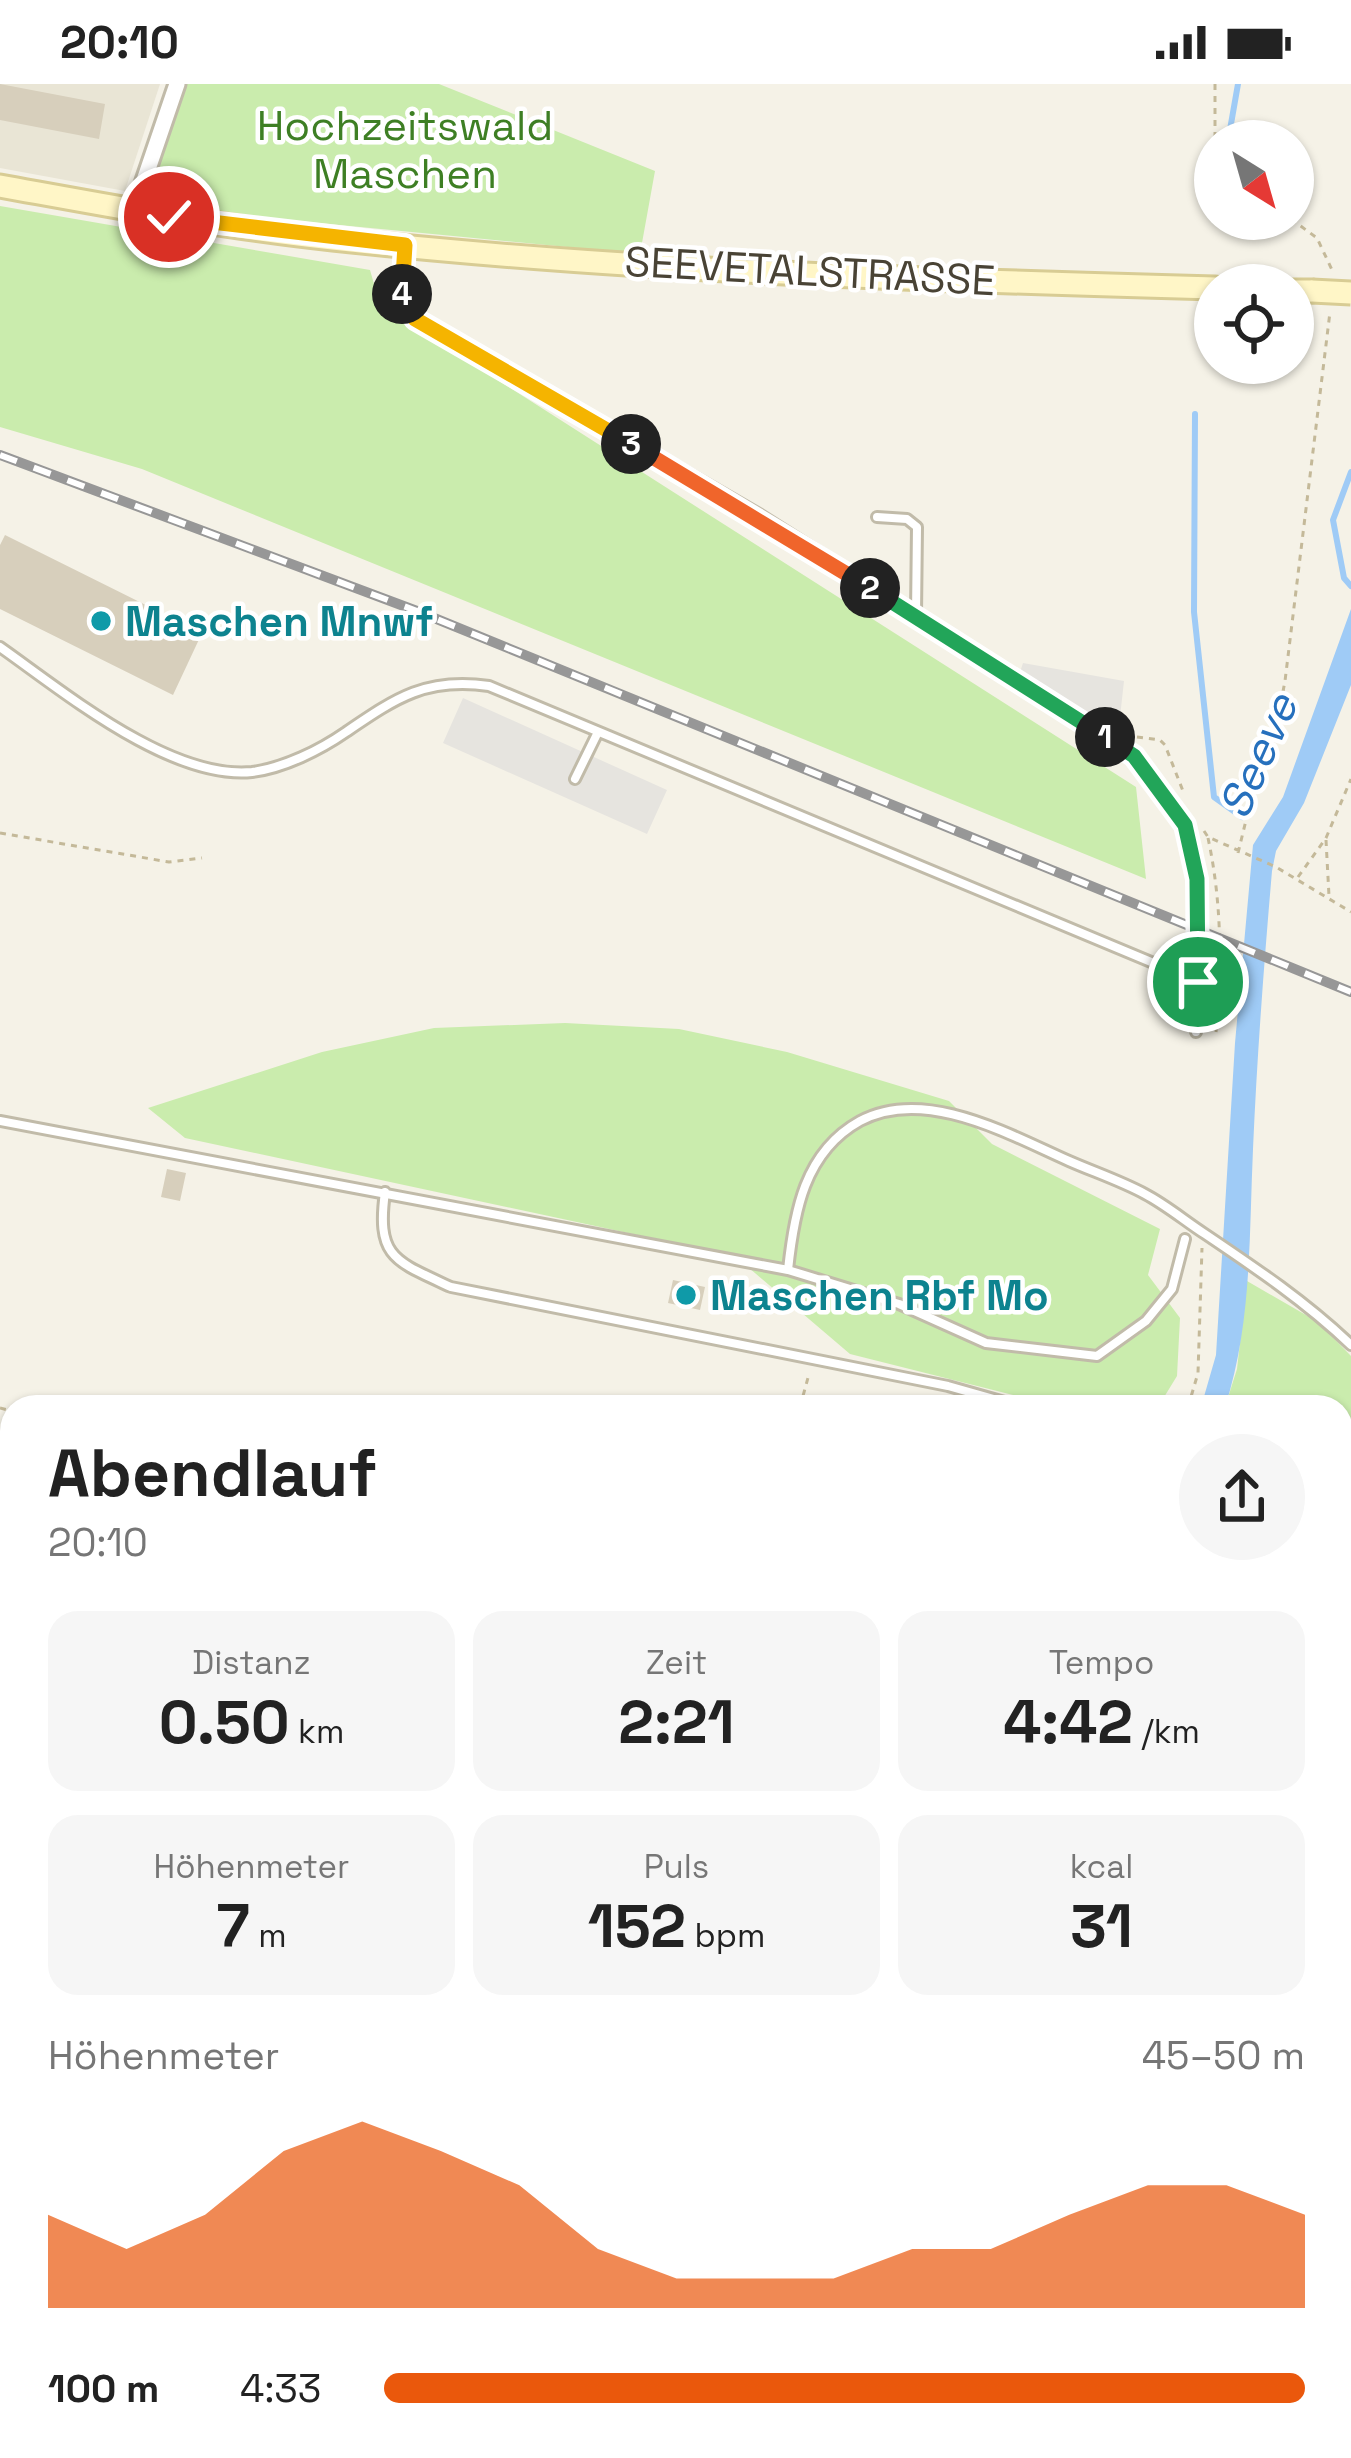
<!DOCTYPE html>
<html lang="de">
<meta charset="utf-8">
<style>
:root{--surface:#fff;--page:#f6f6f6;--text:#222;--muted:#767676;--accent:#ea580c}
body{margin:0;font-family:"Space Grotesk",sans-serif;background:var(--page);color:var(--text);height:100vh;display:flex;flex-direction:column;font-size:45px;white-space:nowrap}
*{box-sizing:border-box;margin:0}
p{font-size:39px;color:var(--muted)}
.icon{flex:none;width:66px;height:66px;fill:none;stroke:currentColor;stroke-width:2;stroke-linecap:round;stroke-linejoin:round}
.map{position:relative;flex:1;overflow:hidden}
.panel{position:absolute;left:0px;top:1311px;width:1353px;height:1065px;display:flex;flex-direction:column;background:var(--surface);border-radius:36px 36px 0 0;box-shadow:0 3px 9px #0004}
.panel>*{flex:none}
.needle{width:78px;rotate:143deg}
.buttons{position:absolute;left:1194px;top:36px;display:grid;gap:24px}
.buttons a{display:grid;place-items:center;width:120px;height:120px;border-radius:50%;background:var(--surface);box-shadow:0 3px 9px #0004;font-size:60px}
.pin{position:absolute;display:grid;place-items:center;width:102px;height:102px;color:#fff;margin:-51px;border:6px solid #fff;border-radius:50%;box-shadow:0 3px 12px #0007}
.km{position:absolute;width:60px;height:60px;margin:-30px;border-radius:50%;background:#222;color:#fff;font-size:33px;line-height:60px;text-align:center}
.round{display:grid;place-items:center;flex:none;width:126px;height:126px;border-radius:63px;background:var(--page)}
.head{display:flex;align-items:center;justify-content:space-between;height:204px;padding:0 48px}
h1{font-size:66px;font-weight:700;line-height:90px}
.metrics{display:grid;grid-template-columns:repeat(3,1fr);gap:18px;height:204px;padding:12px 48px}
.metrics div{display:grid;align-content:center;border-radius:30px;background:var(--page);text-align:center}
.metrics b{font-size:60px;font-weight:700}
.metrics small{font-size:33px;font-weight:400}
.metrics p{font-size:33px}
.chart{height:336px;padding:24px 48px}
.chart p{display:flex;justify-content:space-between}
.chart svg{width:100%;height:216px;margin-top:12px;fill:var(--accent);opacity:.7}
ul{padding:0 48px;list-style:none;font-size:39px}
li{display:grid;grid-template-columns:192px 144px 1fr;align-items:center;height:90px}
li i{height:30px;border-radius:15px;background:var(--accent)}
.status{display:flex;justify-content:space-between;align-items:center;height:84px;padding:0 60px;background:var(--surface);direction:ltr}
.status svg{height:33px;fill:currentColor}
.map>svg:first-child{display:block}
.residential{fill:#e9e5d5}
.green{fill:#caecad}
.parking{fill:#e6e4df}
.water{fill:#9fcbf6}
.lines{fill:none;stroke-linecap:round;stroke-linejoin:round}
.stream{stroke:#9fcbf6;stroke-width:6}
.building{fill:#d7cfbc}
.service-casing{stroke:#c1bba9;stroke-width:14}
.minor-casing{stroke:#c1bba9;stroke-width:21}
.secondary-casing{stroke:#d8cc94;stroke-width:27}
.path{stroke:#c4b999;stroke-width:3;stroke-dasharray:6 6;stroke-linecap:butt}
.service{stroke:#fff;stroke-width:8}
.minor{stroke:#fff;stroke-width:15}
.secondary{stroke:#fff6c7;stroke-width:21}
.rail-casing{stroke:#979797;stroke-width:10}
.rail{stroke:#fff;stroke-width:6;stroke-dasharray:18;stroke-linecap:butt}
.secondary-bridge-casing{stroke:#d8cc94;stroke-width:27;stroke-linecap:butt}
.secondary-bridge{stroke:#fff6c7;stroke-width:21}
.split-1-casing{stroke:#fff;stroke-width:24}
.split-2-casing{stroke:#fff;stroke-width:24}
.split-3-casing{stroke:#fff;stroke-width:24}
.split-4-casing{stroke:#fff;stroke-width:24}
.split-5-casing{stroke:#fff;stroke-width:24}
.split-1{stroke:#22a559;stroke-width:15}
.split-2{stroke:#22a559;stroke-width:15}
.split-3{stroke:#f0652b;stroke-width:15}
.split-4{stroke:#f5b400;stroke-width:15}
.split-5{stroke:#f5b400;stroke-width:15}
.culture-dot{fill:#0f9aa8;stroke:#fff;stroke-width:4.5}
.labels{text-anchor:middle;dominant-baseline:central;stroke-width:9;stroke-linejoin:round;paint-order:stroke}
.park-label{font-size:42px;fill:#3e7f24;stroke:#fff}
.street-label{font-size:42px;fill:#494335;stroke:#fff}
.culture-label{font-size:42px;font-weight:bold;fill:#0d838f;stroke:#fff;text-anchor:start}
.water-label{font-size:45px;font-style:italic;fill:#2670bd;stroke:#fff}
</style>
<div class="status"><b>20:10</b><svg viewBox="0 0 49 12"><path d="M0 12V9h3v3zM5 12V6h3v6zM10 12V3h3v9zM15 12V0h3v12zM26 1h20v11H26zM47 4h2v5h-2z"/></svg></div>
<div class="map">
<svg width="1351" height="2374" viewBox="0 0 1351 2374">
<rect width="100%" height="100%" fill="#f5f2e7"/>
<path class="residential" d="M0 0H160L125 107 0 84Z"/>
<path class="green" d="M184 0H439L655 87 640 170 142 122Z
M0 122 370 186 380 221 1136 703 1146 795 142 385 0 343Z
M565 939 679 945 787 968 949 1017 992 1060 1160 1145 1148 1191 1180 1234 1177 1292 1158 1323H1061L850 1270 735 1172 185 1054 148 1024 322 968 434 944Z
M1247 1197 1318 1238 1351 1272V1407L1341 1404V1323H1225L1237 1285Z
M0 2223 12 2225V2364H504L515 2374H63L0 2365Z
M641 2364H719L744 2374H634Z
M751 2364H823L885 2374H777Z"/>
<path class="parking" d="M1023 579 1124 597 1117 660 1017 597Z
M463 614 667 706 647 750 443 659Z"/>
<path class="water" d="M1351 525V601L1304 719 1276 767 1272 787C1264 880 1257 972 1253 1065 1249 1152 1252 1240 1225 1323H1201L1216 1271 1235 959 1253 761 1283 713Z
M0 2362 85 2374H0Z"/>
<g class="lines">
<path class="stream" d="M1228 57 1238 0
M1195 330 1194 528 1214 713 1242 733
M1351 388 1333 436 1344 494 1351 502"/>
</g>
<path class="building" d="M0 0 105 20 99 55 0 36Z
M5 451 202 549 173 611 0 525V461Z
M167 1085 186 1089 180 1117 161 1113Z
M673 1196 705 1203 700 1226 668 1219Z"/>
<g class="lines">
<defs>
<path id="service" d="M877 433 907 435 917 443 916 530
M0 563C64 608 170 696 252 688 284 684 320 666 346 648 396 614 426 593 489 602L1199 898 1196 948
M575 695 598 648
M0 1037 788 1186 899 1220 986 1259 1097 1272 1146 1237 1172 1205 1185 1155
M385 1108C376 1174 395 1177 451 1203L948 1302 1022 1323
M788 1186C794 1129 804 1068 860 1037 925 1002 1010 1051 1069 1077 1094 1088 1121 1097 1145 1110 1166 1121 1185 1137 1205 1150 1257 1185 1306 1218 1351 1261
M1341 1416 1351 1419
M0 2121 12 2123
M1346 2231 1351 2254
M908 2374 920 2364"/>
<path id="minor" d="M134 126 177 0
M405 161 402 214 415 235 759 434 1134 672 1185 741 1197 795 1199 898
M0 2259 12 2261
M522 2364 539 2374
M738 2364 764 2374"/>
<path id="secondary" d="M0 102C111 122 221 143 333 155 625 187 922 196 1215 204
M1293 207H1312"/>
</defs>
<use href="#service" class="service-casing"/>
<use href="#minor" class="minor-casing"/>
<use href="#secondary" class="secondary-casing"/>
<path class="path" d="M1215 0V72
M1291 135 1317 154 1333 188
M1137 653 1160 656 1165 661 1183 707
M1204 747 1208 753 1276 783 1351 828
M0 749 169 778 202 774
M1208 754C1222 819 1222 883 1216 948
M1326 756 1329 812
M1238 769 1250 720 1273 660 1285 597 1330 228
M1298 793 1326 754 1351 695
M800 1323 809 1290
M1188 1323 1198 1289 1202 1164
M0 1324 12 1327
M1341 1828 1351 1831
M554 2374 595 2364"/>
<use href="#service" class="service"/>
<use href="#minor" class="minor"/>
<use href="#secondary" class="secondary"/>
<defs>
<path id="rail" d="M0 371 417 527 1351 908
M0 2153 12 2155
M0 2189 12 2191
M1341 2351 1351 2352
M1005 2364 1086 2374
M1103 2364 1197 2374
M1243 2364 1351 2373"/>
</defs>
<use href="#rail" class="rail-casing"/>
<use href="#rail" class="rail"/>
<defs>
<path id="secondary-bridge" d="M1312 207 1351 209"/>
</defs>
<use href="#secondary-bridge" class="secondary-bridge-casing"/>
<use href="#secondary-bridge" class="secondary-bridge"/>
</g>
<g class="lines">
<defs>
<path id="split-1" d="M1105 653 1134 672 1185 741 1197 795 1198 898"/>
<path id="split-2" d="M870 504 1105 653"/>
<path id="split-3" d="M631 360 870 504"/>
<path id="split-4" d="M402 210 415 235 631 360"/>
<path id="split-5" d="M169 133 405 161 402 210"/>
</defs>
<use href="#split-1" class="split-1-casing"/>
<use href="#split-2" class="split-2-casing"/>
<use href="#split-3" class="split-3-casing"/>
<use href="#split-4" class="split-4-casing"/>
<use href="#split-5" class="split-5-casing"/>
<use href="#split-1" class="split-1"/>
<use href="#split-2" class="split-2"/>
<use href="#split-3" class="split-3"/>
<use href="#split-4" class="split-4"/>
<use href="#split-5" class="split-5"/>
</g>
<g class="culture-dot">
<circle cx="101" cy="537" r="12"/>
<circle cx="686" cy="1211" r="12"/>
</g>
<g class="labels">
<g class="park-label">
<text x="405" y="41">Hochzeitswald<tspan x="405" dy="48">Maschen</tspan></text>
</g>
<g class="street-label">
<text transform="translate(810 187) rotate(3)">SEEVETALSTRASSE</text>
</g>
<g class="culture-label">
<text x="125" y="537">Maschen Mnwf</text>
<text x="710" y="1211">Maschen Rbf Mo</text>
</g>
<g class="water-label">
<text transform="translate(1258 672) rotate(-66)">Seeve</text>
</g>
</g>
</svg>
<div class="buttons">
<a><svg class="needle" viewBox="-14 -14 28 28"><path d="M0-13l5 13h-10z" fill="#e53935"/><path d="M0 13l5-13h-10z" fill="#767676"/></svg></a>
<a><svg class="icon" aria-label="locate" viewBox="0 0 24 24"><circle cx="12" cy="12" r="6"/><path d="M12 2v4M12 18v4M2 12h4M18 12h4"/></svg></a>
</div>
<div class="pin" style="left:1198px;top:898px;background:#1e9e55"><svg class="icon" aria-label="arrive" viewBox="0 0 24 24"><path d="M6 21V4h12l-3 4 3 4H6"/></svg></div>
<div class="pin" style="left:169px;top:133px;background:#d93025"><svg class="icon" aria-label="check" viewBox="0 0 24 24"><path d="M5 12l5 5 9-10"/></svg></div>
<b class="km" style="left:1105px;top:653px">1</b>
<b class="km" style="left:870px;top:504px">2</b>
<b class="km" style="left:631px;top:360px">3</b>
<b class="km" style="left:402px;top:210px">4</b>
<section class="panel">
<div class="head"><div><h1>Abendlauf</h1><p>20:10</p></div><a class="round"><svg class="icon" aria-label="share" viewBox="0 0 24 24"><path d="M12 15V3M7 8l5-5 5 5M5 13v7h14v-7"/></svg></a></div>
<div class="metrics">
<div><p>Distanz</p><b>0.50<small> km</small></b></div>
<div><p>Zeit</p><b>2:21</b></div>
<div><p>Tempo</p><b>4:42<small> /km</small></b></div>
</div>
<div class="metrics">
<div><p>Höhenmeter</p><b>7<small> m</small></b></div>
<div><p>Puls</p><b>152<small> bpm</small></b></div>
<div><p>kcal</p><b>31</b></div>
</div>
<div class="chart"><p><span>Höhenmeter</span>45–50 m</p>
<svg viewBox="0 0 160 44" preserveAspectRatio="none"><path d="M0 44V25L10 32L20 25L30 12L40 6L50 12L60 19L70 32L80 38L90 38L100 38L110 32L120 32L130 25L140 19L150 19L160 25V44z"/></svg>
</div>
<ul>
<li><b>100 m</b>4:33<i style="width:100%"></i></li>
</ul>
</section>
</div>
